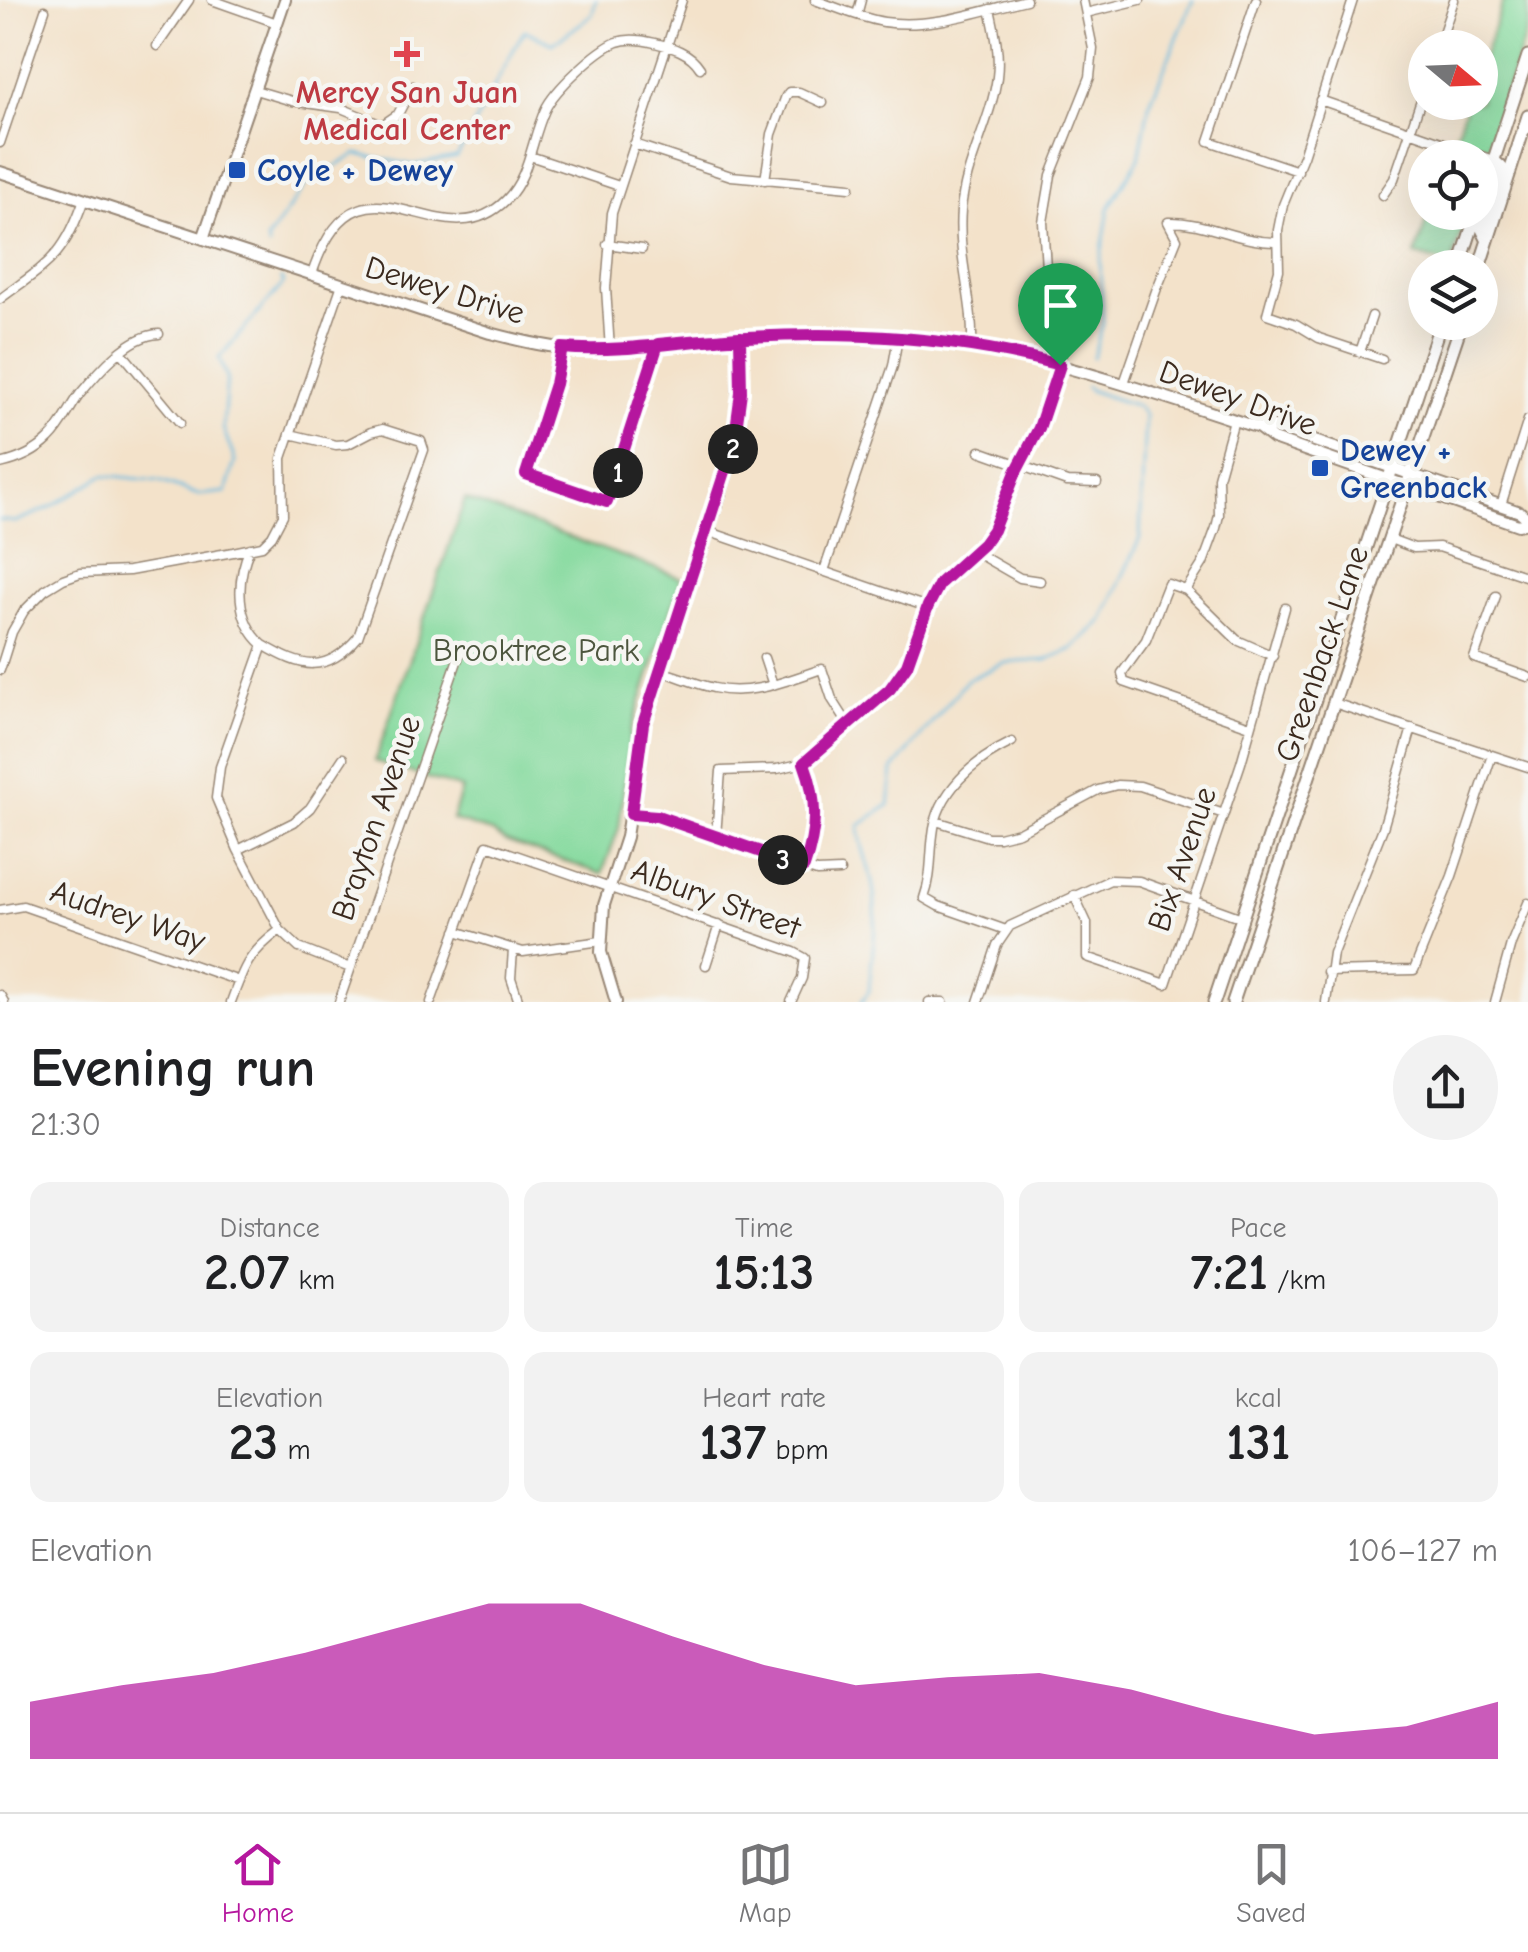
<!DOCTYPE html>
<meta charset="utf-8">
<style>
:root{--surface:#fff;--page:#f2f2f2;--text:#202124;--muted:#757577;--line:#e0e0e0;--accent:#b5179e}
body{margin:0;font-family:"Comic Neue",sans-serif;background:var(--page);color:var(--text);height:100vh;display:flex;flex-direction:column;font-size:38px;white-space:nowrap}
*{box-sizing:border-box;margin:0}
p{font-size:32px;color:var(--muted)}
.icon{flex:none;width:55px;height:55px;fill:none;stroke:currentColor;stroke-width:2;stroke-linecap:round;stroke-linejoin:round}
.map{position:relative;height:1002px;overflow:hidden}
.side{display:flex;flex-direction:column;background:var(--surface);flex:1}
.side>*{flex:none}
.needle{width:65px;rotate:109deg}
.tools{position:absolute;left:1408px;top:30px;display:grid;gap:20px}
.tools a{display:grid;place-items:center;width:90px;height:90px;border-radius:50%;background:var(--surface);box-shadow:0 10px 40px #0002;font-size:50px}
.pin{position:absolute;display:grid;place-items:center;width:85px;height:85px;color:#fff;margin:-102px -42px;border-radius:50% 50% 50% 0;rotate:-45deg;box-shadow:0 0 10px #0007}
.pin .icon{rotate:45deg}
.km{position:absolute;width:50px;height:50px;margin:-25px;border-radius:50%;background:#222;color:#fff;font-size:28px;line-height:50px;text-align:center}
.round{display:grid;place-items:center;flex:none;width:105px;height:105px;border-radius:52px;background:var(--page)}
.head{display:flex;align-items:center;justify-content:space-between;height:170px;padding:0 30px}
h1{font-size:55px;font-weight:700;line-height:75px}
.stats{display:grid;grid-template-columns:repeat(3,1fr);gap:15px;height:170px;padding:10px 30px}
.stats div{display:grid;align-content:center;border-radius:20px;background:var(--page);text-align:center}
.stats b{font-size:50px;font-weight:700}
.stats small{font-size:28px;font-weight:400}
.stats p{font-size:28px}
.chart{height:280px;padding:20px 30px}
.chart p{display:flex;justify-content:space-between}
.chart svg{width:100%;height:180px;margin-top:10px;fill:var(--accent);opacity:.7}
.tabs{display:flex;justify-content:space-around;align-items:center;height:140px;border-top:2px solid var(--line);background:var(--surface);font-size:28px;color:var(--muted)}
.tabs a{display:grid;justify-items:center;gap:5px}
.tabs .selected{color:var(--accent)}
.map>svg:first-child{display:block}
.green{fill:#83d99c;stroke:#5f825d;stroke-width:2.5}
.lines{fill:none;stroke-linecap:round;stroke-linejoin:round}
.stream{stroke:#64bae0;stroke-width:2.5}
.street-casing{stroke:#978674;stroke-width:11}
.secondary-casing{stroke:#978674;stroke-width:14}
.primary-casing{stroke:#978674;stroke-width:15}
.street{stroke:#fff;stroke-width:8}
.secondary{stroke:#fff;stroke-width:10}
.primary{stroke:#fff;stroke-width:11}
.route-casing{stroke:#fff;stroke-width:20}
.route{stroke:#b5179e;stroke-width:12}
.health-dot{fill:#e0444e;stroke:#f6f6f2;stroke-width:4}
.transit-dot{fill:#1a4fb4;stroke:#f6f6f2;stroke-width:4}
.labels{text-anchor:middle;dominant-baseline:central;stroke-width:9;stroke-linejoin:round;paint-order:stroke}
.health-label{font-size:32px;font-weight:bold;fill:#be3a42;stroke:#f6f6f2}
.transit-label{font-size:32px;font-weight:bold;fill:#164399;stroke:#f6f6f2;text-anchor:start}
.street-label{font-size:32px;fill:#3b2a1e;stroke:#f6f6f2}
.park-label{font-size:32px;fill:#4d563e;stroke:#f6f6f2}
</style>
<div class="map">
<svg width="1528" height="1002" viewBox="0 0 1528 1002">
<rect width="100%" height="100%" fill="#f6f6f2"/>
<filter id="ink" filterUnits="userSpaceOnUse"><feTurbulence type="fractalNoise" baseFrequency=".01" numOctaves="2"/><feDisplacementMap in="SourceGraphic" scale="20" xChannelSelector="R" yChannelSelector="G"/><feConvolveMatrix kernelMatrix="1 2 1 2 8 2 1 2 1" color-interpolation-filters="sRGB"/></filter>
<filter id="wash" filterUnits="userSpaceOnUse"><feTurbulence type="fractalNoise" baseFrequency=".0048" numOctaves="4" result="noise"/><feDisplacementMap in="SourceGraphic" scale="40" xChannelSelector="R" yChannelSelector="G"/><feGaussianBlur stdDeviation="2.25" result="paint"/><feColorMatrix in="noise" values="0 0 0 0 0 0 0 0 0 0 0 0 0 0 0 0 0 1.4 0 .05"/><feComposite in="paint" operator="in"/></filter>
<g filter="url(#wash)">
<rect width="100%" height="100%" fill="#f3e2ca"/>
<path class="green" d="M1504 0H1528V26L1480 174V158H1447L1467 103 1480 102V66Z
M1429 213H1468L1451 265 1415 255Z
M465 499 682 578 631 731 619 828 602 874 505 841 492 832 452 820 462 789 375 761Z"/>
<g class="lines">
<path class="stream" d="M269 247 267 240 308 181 357 154 413 165 457 157 524 30 553 44 592 15 596 0
M1093 357 1103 323 1100 262 1109 208 1139 158 1149 105 1193 0
M0 520 15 522 49 508 104 475 159 481 199 495 226 492 235 461 223 428 227 377 219 358 284 283 281 278
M861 1002 869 991C871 958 879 919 873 887 870 865 860 848 859 826L889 805 893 770 967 680 1004 663 1046 660 1072 649 1103 620 1140 538 1145 415 1137 406 1091 391 1086 387"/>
</g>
</g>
<g filter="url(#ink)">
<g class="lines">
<defs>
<path id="street" d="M212 0 277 23
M815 0C838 8 860 18 884 22 931 29 980 11 1026 0
M1256 0 1209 141 1298 171
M1353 0 1303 156 1283 205 1278 230 1279 270 1267 314 1296 324 1319 338 1382 359
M1086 13 1140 0
M857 15 861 0
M157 46 189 0
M1438 48 1454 0
M255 90 292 101 341 108 382 125 398 114 413 86
M1320 100 1493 160
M0 143 45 10
M634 144 731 176 850 187
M530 156 619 186
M765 180 772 134 786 96 789 92H799L823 103
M1383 195 1394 179 1425 88
M607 244 642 249
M312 274C359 132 438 268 506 200 530 176 531 140 545 110 554 90 597 50 617 42 628 38 643 40 655 43 672 47 690 52 700 68
M0 299C47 264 64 258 84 199
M972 347C974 300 957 257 961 210 965 163 991 122 997 77 1000 54 995 31 990 9
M562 348 555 384 526 473 607 502 658 344
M610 350 606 288 612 213 682 0
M1360 352 1372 316
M122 353 180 423
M1124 383 1156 291 1177 239 1168 222C1207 221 1239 243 1278 242
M980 451 1067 482 1097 483
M0 464C18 460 35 453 49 439 62 427 69 409 80 394 98 372 129 335 159 334
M1501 505 1528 420
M707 531 927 607
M1390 539 1414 548 1439 547 1528 577
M250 548C236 580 235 620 263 645L220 767 216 798 238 850 280 930 299 948 350 968
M975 552 1020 578 1040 581
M824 571 893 366 898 337
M1186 590 1203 563 1216 528 1219 515 1218 477 1234 420
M1496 596 1474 658 1528 677
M263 645C302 668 326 675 358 637L424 450 421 441 383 429 371 432 348 444 336 445 290 434
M764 658 773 685
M0 670 12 632 24 611 45 590 63 579 80 573 129 571 233 552 262 546 272 536 283 515 282 458 342 284
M660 671C678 676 695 684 714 688 751 697 787 680 822 669L832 699 848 724
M1334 703 1528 767
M1250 726 1124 682 1122 673 1146 640 1168 584 1186 590 1237 640 1273 656
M804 763C818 799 817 831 804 867
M631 814 657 816 817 872 840 871
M936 821 988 837H999L1019 832 1098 790 1117 785 1140 786 1224 814
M716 836 721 771 777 769 804 763 896 682 907 665 927 607 940 583 983 544 993 530 1016 472 1039 428 1060 365 1065 332 1046 268 1043 222 1051 175 1090 77 1093 49 1083 0
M238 850 294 822 310 808 343 758
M1074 895 1087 923V957L1166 984 1241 763 1285 608
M0 910 23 906 239 981
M1006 930 938 906 924 898C932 876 930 858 933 835 937 792 974 760 1012 742
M456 931 523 952 601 941
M513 950 511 978 519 1002
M706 965 719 925
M1327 972 1414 970 1452 876 1492 755
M0 995 4 1002
M231 1002C244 966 249 953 280 930
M339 1002 461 650
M431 1002 487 845 794 952 805 958 802 978 791 1002
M929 1002H943
M978 1002 997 945 1010 926 1110 880 1139 881 1242 918
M1326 1002 1333 953 1383 828 1412 728
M1495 1002 1511 944 1528 903"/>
<path id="secondary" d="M0 172 490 333C521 341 554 349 587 350 622 351 658 343 693 340 753 335 815 334 875 336 1009 341 1133 387 1259 428L1273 439 1518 525 1528 523
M203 239 285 0
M1260 428 1274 427 1520 512 1528 519
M616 1002 601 952 604 905 626 837 643 724 728 470 738 418 740 337"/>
<path id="primary" d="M1480 202 1528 56
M1487 239 1482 229 1501 167 1493 160
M1459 268 1477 212
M1479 268 1528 116
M1214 1002 1441 322
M1233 1002 1462 322"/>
</defs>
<use href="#street" class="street-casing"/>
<use href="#secondary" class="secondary-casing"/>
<use href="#primary" class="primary-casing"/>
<use href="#street" class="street"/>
<use href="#secondary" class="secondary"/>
<use href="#primary" class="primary"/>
</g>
</g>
<g class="lines" filter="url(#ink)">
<defs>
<path id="route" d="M1060 365C930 329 791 330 658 344L607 502 526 474 555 384 562 348C621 353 681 341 740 337L741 392 734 444 643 724 631 814 657 816 804 867C817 830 818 800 804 763L890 689 907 665 928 606 940 583 983 544 993 530 1016 472 1039 428 1060 365"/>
</defs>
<use href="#route" class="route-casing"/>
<use href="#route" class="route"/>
</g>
<path class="health-dot" d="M402 39h10v10h10v10h-10v10h-10v-10h-10v-10h10z"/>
<g class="transit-dot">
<rect x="227" y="160" width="20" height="20" rx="5"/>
<rect x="1310" y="458" width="20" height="20" rx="5"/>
</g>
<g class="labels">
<g class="health-label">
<text x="407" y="92">Mercy San Juan<tspan x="407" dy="37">Medical Center</tspan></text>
</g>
<g class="transit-label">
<text x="257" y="170">Coyle + Dewey</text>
<text x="1340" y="450">Dewey +<tspan x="1340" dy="37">Greenback</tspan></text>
</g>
<g class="street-label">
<text transform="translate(445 290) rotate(17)">Dewey Drive</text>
<text transform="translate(1238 398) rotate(20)">Dewey Drive</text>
<text transform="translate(1322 654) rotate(-71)">Greenback Lane</text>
<text transform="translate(376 818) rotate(-71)">Brayton Avenue</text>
<text transform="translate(1182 859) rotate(-71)">Bix Avenue</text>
<text transform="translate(716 899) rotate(20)">Albury Street</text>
<text transform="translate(128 916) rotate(19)">Audrey Way</text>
</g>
<g class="park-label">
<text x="536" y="650">Brooktree Park</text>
</g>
</g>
</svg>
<div class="tools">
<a><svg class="needle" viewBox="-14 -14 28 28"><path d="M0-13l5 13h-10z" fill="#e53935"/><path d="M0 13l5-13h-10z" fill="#757577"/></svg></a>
<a><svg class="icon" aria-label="locate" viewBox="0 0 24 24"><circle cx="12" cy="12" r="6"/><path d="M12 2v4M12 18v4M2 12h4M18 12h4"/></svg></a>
<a><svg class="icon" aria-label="layers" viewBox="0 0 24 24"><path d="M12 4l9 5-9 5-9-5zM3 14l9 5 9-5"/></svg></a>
</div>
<div class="pin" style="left:1060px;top:365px;background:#1e9e55"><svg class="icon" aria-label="arrive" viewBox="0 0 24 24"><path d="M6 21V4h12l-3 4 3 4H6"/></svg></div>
<b class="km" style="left:618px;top:473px">1</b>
<b class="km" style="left:733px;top:449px">2</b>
<b class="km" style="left:783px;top:860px">3</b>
</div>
<section class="side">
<div class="head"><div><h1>Evening run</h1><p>21:30</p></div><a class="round"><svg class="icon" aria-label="share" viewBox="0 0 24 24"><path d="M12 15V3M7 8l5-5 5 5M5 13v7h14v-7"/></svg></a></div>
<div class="stats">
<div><p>Distance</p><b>2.07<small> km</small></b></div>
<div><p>Time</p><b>15:13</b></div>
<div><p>Pace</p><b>7:21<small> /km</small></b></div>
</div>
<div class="stats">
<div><p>Elevation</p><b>23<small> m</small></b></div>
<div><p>Heart rate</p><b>137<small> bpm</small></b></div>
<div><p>kcal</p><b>131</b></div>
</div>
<div class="chart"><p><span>Elevation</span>106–127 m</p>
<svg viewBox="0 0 160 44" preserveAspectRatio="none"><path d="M0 44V30L10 26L20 23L30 18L40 12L50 6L60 6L70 14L80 21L90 26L100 24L110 23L120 27L130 33L140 38L150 36L160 30V44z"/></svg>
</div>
</section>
<nav class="tabs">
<a class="selected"><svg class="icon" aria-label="home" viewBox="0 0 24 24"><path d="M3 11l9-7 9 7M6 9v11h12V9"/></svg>Home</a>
<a><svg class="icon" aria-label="map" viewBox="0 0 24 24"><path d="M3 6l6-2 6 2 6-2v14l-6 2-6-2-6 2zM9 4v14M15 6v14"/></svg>Map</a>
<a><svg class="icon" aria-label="saved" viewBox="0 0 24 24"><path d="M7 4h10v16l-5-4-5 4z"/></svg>Saved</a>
</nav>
